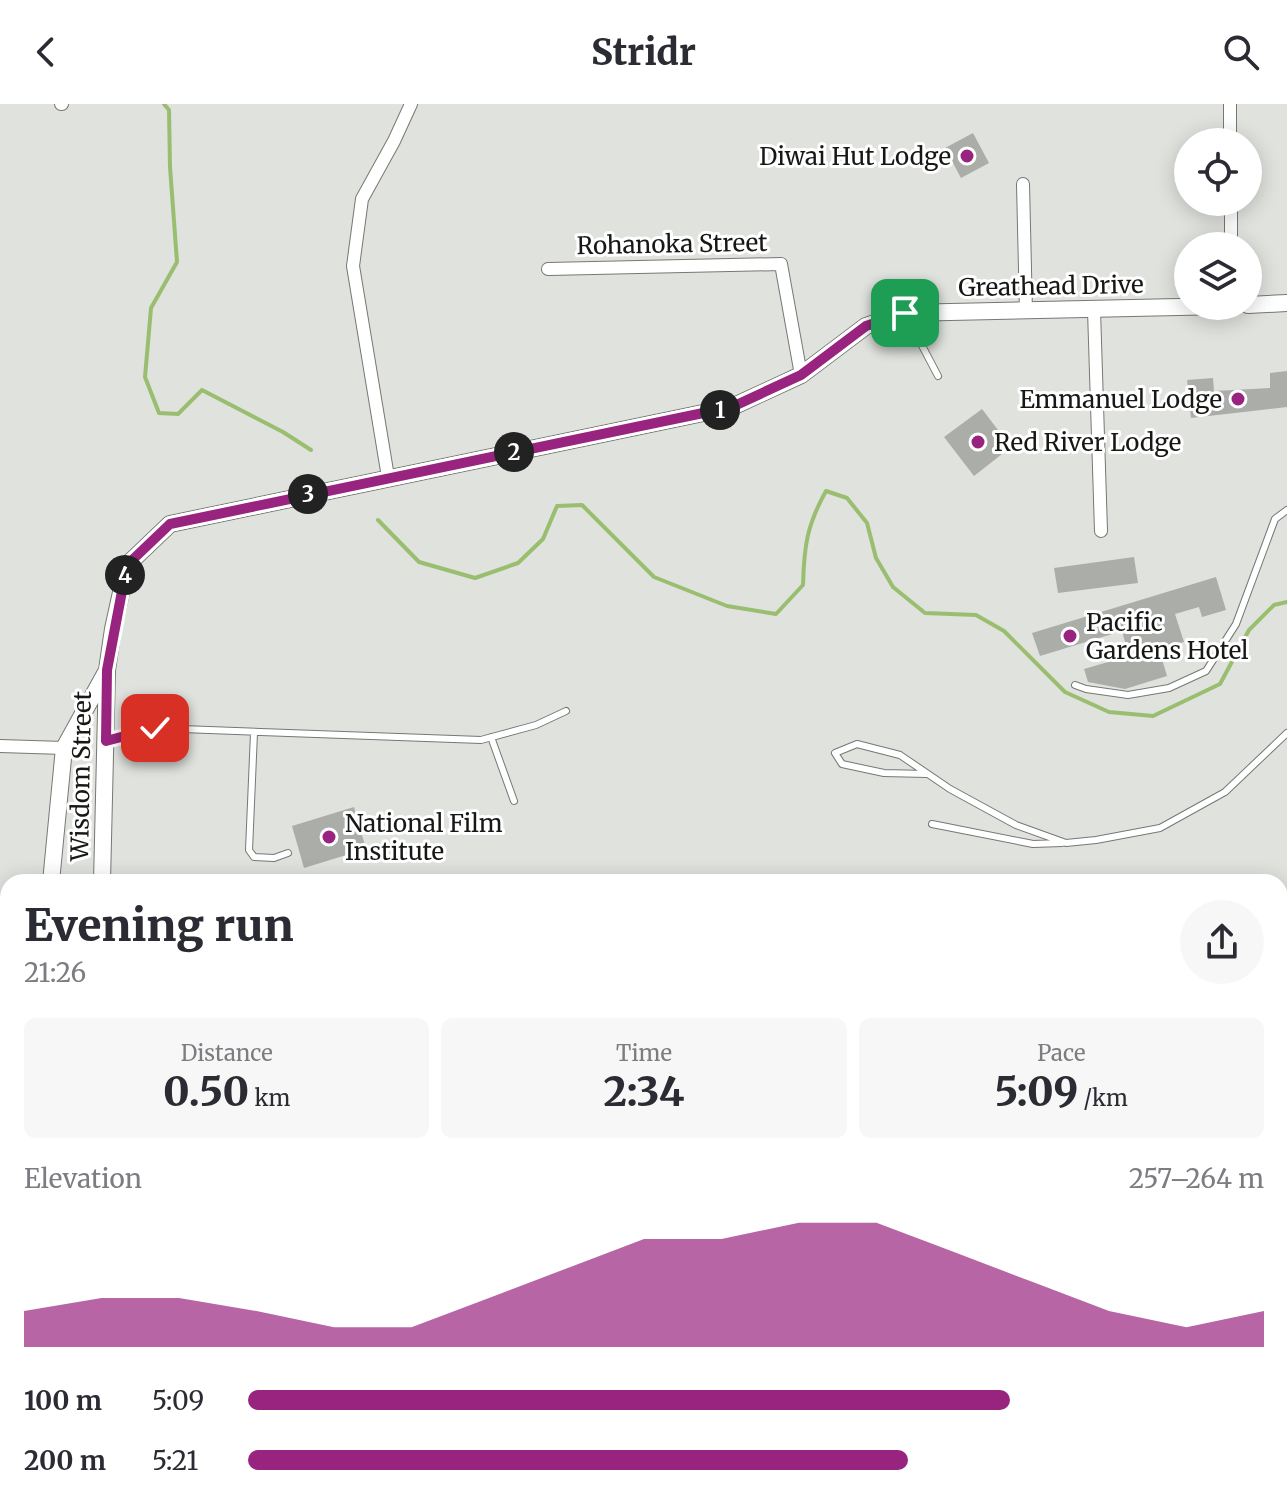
<!DOCTYPE html>
<meta charset="utf-8">
<style>
:root{--surface:#fff;--page:#f7f7f7;--text:#2b2b33;--muted:#7c7c81;--accent:#99247f}
body{margin:0;font-family:Merriweather,serif;background:var(--page);color:var(--text);height:100vh;display:flex;flex-direction:column;font-size:30px;white-space:nowrap}
*{box-sizing:border-box;margin:0}
p{font-size:26px;color:var(--muted)}
.icon{flex:none;width:44px;height:44px;fill:none;stroke:currentColor;stroke-width:2;stroke-linecap:round;stroke-linejoin:round}
.map{position:relative;flex:1;overflow:hidden}
.panel{position:absolute;left:0px;top:770px;width:1288px;height:632px;display:flex;flex-direction:column;background:var(--surface);border-radius:24px 24px 0 0;box-shadow:0 4px 20px #0003}
.panel>*{flex:none}
.fabs{position:absolute;left:1174px;top:24px;display:grid;gap:16px}
.fabs a{display:grid;place-items:center;width:88px;height:88px;border-radius:50%;background:var(--surface);box-shadow:0 4px 20px #0003;font-size:40px}
.pin{position:absolute;display:grid;place-items:center;width:68px;height:68px;color:#fff;margin:-34px;border-radius:16px;box-shadow:0 4px 12px #0006}
.km{position:absolute;width:40px;height:40px;margin:-20px;border-radius:50%;background:#222;color:#fff;font-size:22px;line-height:40px;text-align:center}
.round{display:grid;place-items:center;flex:none;width:84px;height:84px;border-radius:42px;background:var(--page)}
.overview{display:flex;align-items:center;justify-content:space-between;height:136px;padding:0 24px}
h1{font-size:44px;font-weight:800;line-height:60px}
.stats{display:grid;grid-template-columns:repeat(3,1fr);gap:12px;height:136px;padding:8px 24px}
.stats div{display:grid;align-content:center;border-radius:12px;background:var(--page);text-align:center}
.stats b{font-size:40px;font-weight:800}
.stats small{font-size:22px;font-weight:400}
.stats p{font-size:22px}
.chart{height:224px;padding:16px 24px}
.chart p{display:flex;justify-content:space-between}
.chart svg{width:100%;height:144px;margin-top:8px;fill:var(--accent);opacity:.7}
ul{padding:0 24px;list-style:none;font-size:26px}
li{display:grid;grid-template-columns:128px 96px 1fr;align-items:center;height:60px}
li i{height:20px;border-radius:10px;background:var(--accent)}
header{display:flex;justify-content:space-between;align-items:center;height:104px;padding:0 24px;background:var(--surface);font-size:36px;font-weight:800}
.map>svg:first-child{display:block}
.lines{fill:none;stroke-linecap:round;stroke-linejoin:round}
.stream{stroke:#9abe70;stroke-width:4}
.building{fill:#abada9}
.lane-casing{stroke:#767874;stroke-width:8}
.street-casing{stroke:#767874;stroke-width:14}
.secondary-casing{stroke:#767874;stroke-width:18}
.lane{stroke:#fff;stroke-width:6}
.street{stroke:#fff;stroke-width:12}
.secondary{stroke:#fff;stroke-width:16}
.route-casing{stroke:#fff;stroke-width:16}
.route{stroke:#99247f;stroke-width:10}
.poi-dot{fill:#99247f;stroke:#fff;stroke-width:3}
.labels{text-anchor:middle;dominant-baseline:central;stroke-width:6;stroke-linejoin:round;paint-order:stroke}
.poi-label{font-size:24px;fill:#171816;stroke:#fff;text-anchor:start}
.street-label{font-size:24px;fill:#171816;stroke:#fff}
</style>
<header><svg class="icon" aria-label="back" viewBox="0 0 24 24"><path d="M15 5l-7 7 7 7"/></svg>Stridr<svg class="icon" aria-label="search" viewBox="0 0 24 24"><circle cx="10" cy="10" r="6"/><path d="M15 15l6 6"/></svg></header>
<div class="map">
<svg width="1287" height="1402" viewBox="0 0 1287 1402">
<rect width="100%" height="100%" fill="#dfe2dd"/>
<g class="lines">
<path class="stream" d="M164 0 169 6 170 63 177 158 151 204 145 273 159 309 178 310 202 286 283 328 311 346
M378 416 419 458 475 474 518 459 543 435 557 402 582 401 654 473 727 502 776 510 803 481C804 442 807 421 826 387L847 394 867 419 876 454 893 483 925 509 976 511 1004 527 1065 588 1109 608 1153 612 1220 580 1249 526 1274 501 1287 498"/>
</g>
<path class="building" d="M973 29 989 59 961 74 945 44Z
M1287 267V303L1191 314 1187 276 1213 274 1214 287 1270 284V269Z
M982 305 1011 343 974 372 944 333Z
M1134 453 1138 479 1058 489 1054 464Z
M1216 473 1226 506 1202 513 1199 503 1175 510 1184 538 1159 545 1167 572 1125 585 1088 578 1084 565 1129 552 1122 527 1040 552 1032 529Z
M354 703 366 745 304 764 292 722Z"/>
<g class="lines">
<defs>
<path id="lane" d="M907 213 938 272
M1075 581 1086 585 1128 591 1169 584 1206 567 1236 520 1275 415 1287 406
M254 629 249 746 254 753 274 754 288 749
M491 633 514 697
M106 637 155 624 481 636 536 621 566 607
M927 670 884 669 842 660 835 649 857 640 900 651 950 685 1016 721 1066 739 1096 736 1160 724 1225 688 1287 629
M932 720 1033 740 1062 739
M1280 808 1287 807
M1280 820 1287 812
M1280 856 1287 858"/>
<path id="street" d="M61 0H62
M1230 0V38
M1023 80 1026 208
M1231 98V142
M548 165 781 160 801 271
M1094 206 1101 427
M388 373 353 162 362 95 394 37 411 0
M0 642 64 644
M1280 980H1287
M1280 1204 1287 1206
M0 1300 8 1290
M0 1362 8 1361
M714 1402 716 1394
M1166 1402 1168 1394"/>
<path id="secondary" d="M1248 201 1287 199
M51 778 64 644 106 568
M102 778 107 566 113 525 127 461 170 420 732 303 801 271 866 222 905 209 1225 202
M0 899 8 889
M0 983 8 969"/>
</defs>
<use href="#lane" class="lane-casing"/>
<use href="#street" class="street-casing"/>
<use href="#secondary" class="secondary-casing"/>
<use href="#lane" class="lane"/>
<use href="#street" class="street"/>
<use href="#secondary" class="secondary"/>
</g>
<g class="lines">
<defs>
<path id="route" d="M155 624 106 637 107 566 127 461 170 420 732 303 801 271 866 222 905 209"/>
</defs>
<use href="#route" class="route-casing"/>
<use href="#route" class="route"/>
</g>
<g class="poi-dot">
<circle cx="967" cy="52" r="8"/>
<circle cx="1238" cy="295" r="8"/>
<circle cx="978" cy="338" r="8"/>
<circle cx="1070" cy="532" r="8"/>
<circle cx="329" cy="733" r="8"/>
</g>
<g class="labels">
<g class="poi-label">
<text x="951" y="52" text-anchor="end">Diwai Hut Lodge</text>
<text x="1222" y="295" text-anchor="end">Emmanuel Lodge</text>
<text x="994" y="338">Red River Lodge</text>
<text x="1086" y="518">Pacific<tspan x="1086" dy="28">Gardens Hotel</tspan></text>
<text x="345" y="719">National Film<tspan x="345" dy="28">Institute</tspan></text>
</g>
<g class="street-label">
<text transform="translate(672 140) rotate(-1)">Rohanoka Street</text>
<text transform="translate(1051 182) rotate(-1)">Greathead Drive</text>
<text transform="translate(81 672) rotate(-89)">Wisdom Street</text>
</g>
</g>
</svg>
<div class="fabs">
<a><svg class="icon" aria-label="locate" viewBox="0 0 24 24"><circle cx="12" cy="12" r="6"/><path d="M12 2v4M12 18v4M2 12h4M18 12h4"/></svg></a>
<a><svg class="icon" aria-label="layers" viewBox="0 0 24 24"><path d="M12 4l9 5-9 5-9-5zM3 14l9 5 9-5"/></svg></a>
</div>
<div class="pin" style="left:905px;top:209px;background:#1e9e55"><svg class="icon" aria-label="arrive" viewBox="0 0 24 24"><path d="M6 21V4h12l-3 4 3 4H6"/></svg></div>
<div class="pin" style="left:155px;top:624px;background:#d93025"><svg class="icon" aria-label="check" viewBox="0 0 24 24"><path d="M5 12l5 5 9-10"/></svg></div>
<b class="km" style="left:720px;top:306px">1</b>
<b class="km" style="left:514px;top:348px">2</b>
<b class="km" style="left:308px;top:390px">3</b>
<b class="km" style="left:125px;top:471px">4</b>
<section class="panel">
<div class="overview"><div><h1>Evening run</h1><p>21:26</p></div><a class="round"><svg class="icon" aria-label="share" viewBox="0 0 24 24"><path d="M12 15V3M7 8l5-5 5 5M5 13v7h14v-7"/></svg></a></div>
<div class="stats">
<div><p>Distance</p><b>0.50<small> km</small></b></div>
<div><p>Time</p><b>2:34</b></div>
<div><p>Pace</p><b>5:09<small> /km</small></b></div>
</div>
<div class="chart"><p><span>Elevation</span>257–264 m</p>
<svg viewBox="0 0 160 44" preserveAspectRatio="none"><path d="M0 44V33L10 29L20 29L30 33L40 38L50 38L60 29L70 20L80 11L90 11L100 6L110 6L120 15L130 24L140 33L150 38L160 33V44z"/></svg>
</div>
<ul>
<li><b>100 m</b>5:09<i style="width:75%"></i></li>
<li><b>200 m</b>5:21<i style="width:65%"></i></li>
</ul>
</section>
</div>
